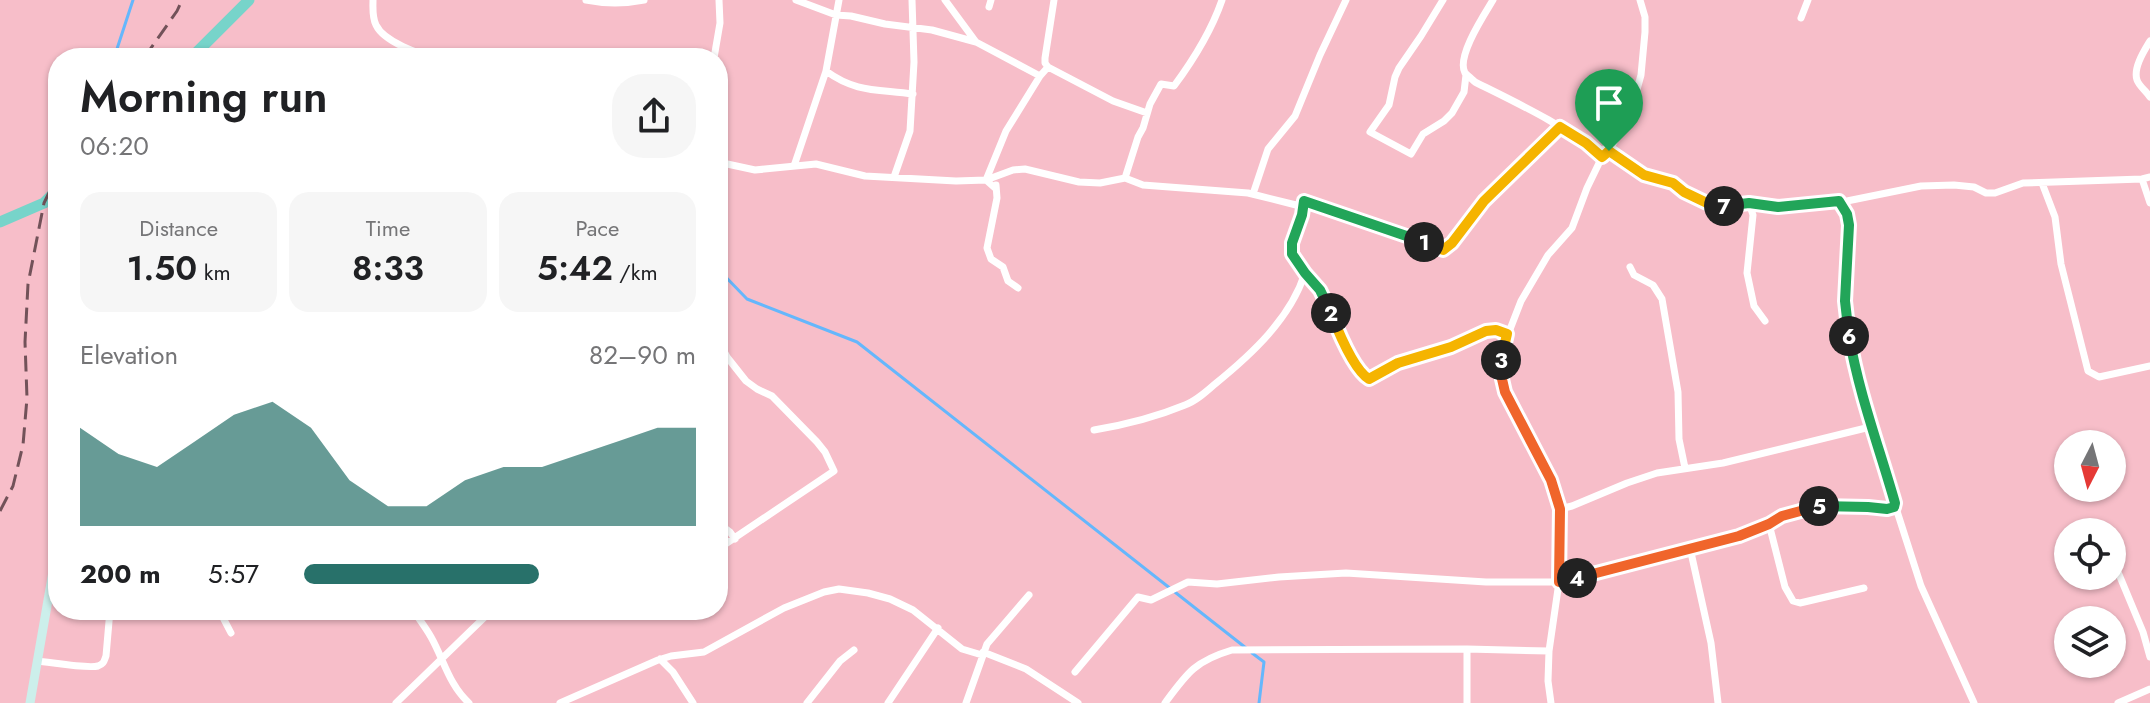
<!DOCTYPE html>
<meta charset="utf-8">
<style>
:root{--surface:#fff;--page:#f6f6f6;--text:#202124;--muted:#757577;--accent:#28716a}
body{margin:0;font-family:Jost,sans-serif;background:var(--page);color:var(--text);height:100vh;display:flex;flex-direction:column;font-size:30px;white-space:nowrap}
*{box-sizing:border-box;margin:0}
p{font-size:26px;color:var(--muted)}
.icon{flex:none;width:44px;height:44px;fill:none;stroke:currentColor;stroke-width:2;stroke-linecap:round;stroke-linejoin:round}
.map{position:relative;flex:1;overflow:hidden}
.sheet{position:absolute;left:48px;top:48px;width:680px;height:572px;display:flex;flex-direction:column;background:var(--surface);border-radius:32px;box-shadow:0 2px 6px #0004}
.sheet>*{flex:none}
.needle{width:52px;rotate:186deg}
.tools{position:absolute;left:2054px;top:430px;display:grid;gap:16px}
.tools a{display:grid;place-items:center;width:72px;height:72px;border-radius:50%;background:var(--surface);box-shadow:0 2px 6px #0004;font-size:40px}
.pin{position:absolute;display:grid;place-items:center;width:68px;height:68px;color:#fff;margin:-82px -34px;border-radius:50% 50% 50% 0;rotate:-45deg;box-shadow:0 0 8px #0007}
.pin .icon{rotate:45deg}
.km{position:absolute;width:40px;height:40px;margin:-20px;border-radius:50%;background:#222;color:#fff;font-size:22px;line-height:40px;text-align:center}
.round{display:grid;place-items:center;flex:none;width:84px;height:84px;border-radius:32px;background:var(--page)}
.headline{display:flex;align-items:center;justify-content:space-between;height:136px;padding:0 32px}
h1{font-size:44px;font-weight:600;line-height:60px}
.figures{display:grid;grid-template-columns:repeat(3,1fr);gap:12px;height:136px;padding:8px 32px}
.figures div{display:grid;align-content:center;border-radius:20px;background:var(--page);text-align:center}
.figures b{font-size:34px;font-weight:600}
.figures small{font-size:22px;font-weight:400}
.figures p{font-size:22px}
.chart{height:224px;padding:16px 32px}
.chart p{display:flex;justify-content:space-between}
.chart svg{width:100%;height:144px;margin-top:8px;fill:var(--accent);opacity:.7}
ul{padding:0 32px;list-style:none;font-size:26px}
li{display:grid;grid-template-columns:128px 96px 1fr;align-items:center;height:60px}
li i{height:20px;border-radius:10px;background:var(--accent)}
.map>svg:first-child{display:block}
.lines{fill:none;stroke-linecap:round;stroke-linejoin:round}
.stream{stroke:#65b7fc;stroke-width:3}
.minor{stroke:#fff;stroke-width:7}
.secondary{stroke:#ccefeb;stroke-width:9}
.trunk{stroke:#77d4ca;stroke-width:11}
.rail{stroke:#725259;stroke-width:3;stroke-dasharray:16 8;stroke-linecap:butt}
.split-1-casing{stroke:#fff;stroke-width:16}
.split-2-casing{stroke:#fff;stroke-width:16}
.split-3-casing{stroke:#fff;stroke-width:16}
.split-4-casing{stroke:#fff;stroke-width:16}
.split-5-casing{stroke:#fff;stroke-width:16}
.split-6-casing{stroke:#fff;stroke-width:16}
.split-7-casing{stroke:#fff;stroke-width:16}
.split-8-casing{stroke:#fff;stroke-width:16}
.split-1{stroke:#f5b400;stroke-width:10}
.split-2{stroke:#22a559;stroke-width:10}
.split-3{stroke:#f5b400;stroke-width:10}
.split-4{stroke:#f0652b;stroke-width:10}
.split-5{stroke:#f0652b;stroke-width:10}
.split-6{stroke:#22a559;stroke-width:10}
.split-7{stroke:#22a559;stroke-width:10}
.split-8{stroke:#f5b400;stroke-width:10}
</style>
<div class="map">
<svg width="2150" height="703" viewBox="0 0 2150 703">
<rect width="100%" height="100%" fill="#f7bec9"/>
<g class="lines">
<path class="stream" d="M114 58 133 0
M718 269 747 299 857 342 1246 648
M1252 653 1264 662 1259 703"/>
<path class="minor" d="M373 0C373 8 372 17 376 25 384 42 419 54 436 58
M586 0C606 4 624 4 644 0
M796 0 836 15 851 16 885 24 932 30 976 42 1040 76
M945 0 976 42
M1443 0 1421 36 1399 68 1395 77 1389 105 1370 132 1411 154 1423 134 1444 121 1452 113 1464 92 1466 75
M1493 0C1484 15 1456 57 1465 73 1467 75 1473 80 1475 82 1519 104 1565 125 1602 157
M989 7 991 0
M1801 18 1808 0
M2150 41C2144 51 2133 68 2137 80 2139 86 2146 91 2150 97
M714 58 720 23 719 0
M1048 67 1113 101 1147 113
M1048 67 1045 63V58L1054 0
M826 71C856 93 878 89 913 94
M1609 151 1644 175 1673 183 1697 199 1721 206 1749 203 1778 207 1847 201 1921 186 1954 185 1974 187 1986 193H1995L2023 183 2142 179 2150 177
M718 162 755 170 816 164 865 176 956 181 986 180 1013 170 1025 169 1079 182 1100 183 1125 178 1143 185 1248 193 1296 205 1304 201 1443 250 1452 243 1484 201 1560 127
M794 166 826 71 839 0
M894 177 910 131 914 62 912 0
M1125 178 1138 137 1143 128 1150 104 1161 84 1174 86C1194 59 1211 32 1222 0
M2142 179 2150 203
M2042 183 2055 217 2061 264 2088 371 2099 377 2150 366
M996 185 997 198 987 248 991 259 1003 267 1008 281 1018 288
M995 188 986 180 1006 131 1040 76 1048 67
M1253 194 1268 149 1295 116 1320 55 1346 0
M1304 201 1302 215 1292 243V254L1305 273 1326 300 1341 335 1365 377 1369 379 1398 363 1451 347 1486 331 1496 330 1507 334
M1839 201 1847 214 1849 225 1845 301 1854 363 1870 427 1921 586 1974 703
M1749 203 1753 215 1747 273 1754 306 1765 321
M1630 267 1634 275 1653 285 1662 299 1678 392 1679 439 1685 468
M718 340 727 357 746 381 757 389 772 396 817 442 825 452 834 471 718 549
M1094 430C1124 425 1156 417 1185 405 1196 401 1206 392 1215 384 1252 354 1290 319 1305 273
M1560 509 1572 506 1627 483 1657 473 1723 463 1870 427
M718 523 730 532 735 539
M1769 524 1785 587 1793 601 1800 603 1864 588
M1690 548 1711 643 1718 703
M2113 560 2143 632 2150 657
M219 610 231 633
M413 610C419 619 426 628 431 637 444 660 449 685 469 703
M1467 649V703
M983 652 1026 669 1078 703
M660 659 673 672 693 703
M37 661C50 662 87 669 98 666 104 664 104 661 106 656L110 610
M1075 672 1138 597 1151 600 1188 582 1217 584 1279 577 1346 573 1486 582H1559L1603 572 1662 555 1739 536 1769 524 1782 516 1822 506 1868 507 1887 509 1894 507
M396 703 492 610
M560 703 658 660 671 656 704 652 784 608 824 592 839 589 868 593 890 599 913 610 962 649 982 655
M807 703 840 661 854 650
M888 703 938 628
M966 703 987 644 1029 595
M1165 703C1187 673 1195 661 1232 650L1467 649 1549 651
M1551 703 1548 681 1549 651 1559 582 1560 509 1551 480 1505 392 1500 366 1502 350 1521 301 1548 255 1572 228 1587 188 1602 157 1609 151 1631 111 1641 75 1645 32V17L1640 0
M2118 703 2150 689"/>
<path class="secondary" d="M30 703 58 543"/>
<path class="trunk" d="M191 58 249 0
M0 222 44 203 58 189"/>
<path class="rail" d="M144 58 177 11 182 0
M0 511 13 486 23 445 27 398 25 342 28 284 44 203 58 174"/>
</g>
<g class="lines">
<defs>
<path id="split-1" d="M1424 242 1443 250 1452 243 1484 201 1560 127 1586 143 1602 157 1609 151"/>
<path id="split-2" d="M1331 313 1320 290 1305 273 1292 254V243L1302 215 1304 201 1424 242"/>
<path id="split-3" d="M1331 313C1338 331 1354 370 1369 379L1398 363 1451 347 1486 331 1496 330 1507 334 1501 360"/>
<path id="split-4" d="M1501 360 1502 379 1505 392 1551 480 1560 509 1559 582 1577 578"/>
<path id="split-5" d="M1577 578 1739 536 1769 524 1782 516 1819 506"/>
<path id="split-6" d="M1819 506 1868 507 1887 509 1894 507 1895 503C1879 447 1859 394 1849 336"/>
<path id="split-7" d="M1724 206 1749 203 1778 207 1839 201 1847 214 1849 225 1845 301 1849 336"/>
<path id="split-8" d="M1609 151 1644 175 1673 183 1684 192 1707 203 1724 206"/>
</defs>
<use href="#split-1" class="split-1-casing"/>
<use href="#split-2" class="split-2-casing"/>
<use href="#split-3" class="split-3-casing"/>
<use href="#split-4" class="split-4-casing"/>
<use href="#split-5" class="split-5-casing"/>
<use href="#split-6" class="split-6-casing"/>
<use href="#split-7" class="split-7-casing"/>
<use href="#split-8" class="split-8-casing"/>
<use href="#split-1" class="split-1"/>
<use href="#split-2" class="split-2"/>
<use href="#split-3" class="split-3"/>
<use href="#split-4" class="split-4"/>
<use href="#split-5" class="split-5"/>
<use href="#split-6" class="split-6"/>
<use href="#split-7" class="split-7"/>
<use href="#split-8" class="split-8"/>
</g>
</svg>
<div class="tools">
<a><svg class="needle" viewBox="-14 -14 28 28"><path d="M0-13l5 13h-10z" fill="#e53935"/><path d="M0 13l5-13h-10z" fill="#757577"/></svg></a>
<a><svg class="icon" aria-label="locate" viewBox="0 0 24 24"><circle cx="12" cy="12" r="6"/><path d="M12 2v4M12 18v4M2 12h4M18 12h4"/></svg></a>
<a><svg class="icon" aria-label="layers" viewBox="0 0 24 24"><path d="M12 4l9 5-9 5-9-5zM3 14l9 5 9-5"/></svg></a>
</div>
<div class="pin" style="left:1609px;top:151px;background:#1e9e55"><svg class="icon" aria-label="arrive" viewBox="0 0 24 24"><path d="M6 21V4h12l-3 4 3 4H6"/></svg></div>
<b class="km" style="left:1424px;top:242px">1</b>
<b class="km" style="left:1331px;top:313px">2</b>
<b class="km" style="left:1501px;top:360px">3</b>
<b class="km" style="left:1577px;top:578px">4</b>
<b class="km" style="left:1819px;top:506px">5</b>
<b class="km" style="left:1849px;top:336px">6</b>
<b class="km" style="left:1724px;top:206px">7</b>
<section class="sheet">
<div class="headline"><div><h1>Morning run</h1><p>06:20</p></div><a class="round"><svg class="icon" aria-label="share" viewBox="0 0 24 24"><path d="M12 15V3M7 8l5-5 5 5M5 13v7h14v-7"/></svg></a></div>
<div class="figures">
<div><p>Distance</p><b>1.50<small> km</small></b></div>
<div><p>Time</p><b>8:33</b></div>
<div><p>Pace</p><b>5:42<small> /km</small></b></div>
</div>
<div class="chart"><p><span>Elevation</span>82–90 m</p>
<svg viewBox="0 0 160 44" preserveAspectRatio="none"><path d="M0 44V14L10 22L20 26L30 18L40 10L50 6L60 14L70 30L80 38L90 38L100 30L110 26L120 26L130 22L140 18L150 14L160 14V44z"/></svg>
</div>
<ul>
<li><b>200 m</b>5:57<i style="width:60%"></i></li>
</ul>
</section>
</div>
